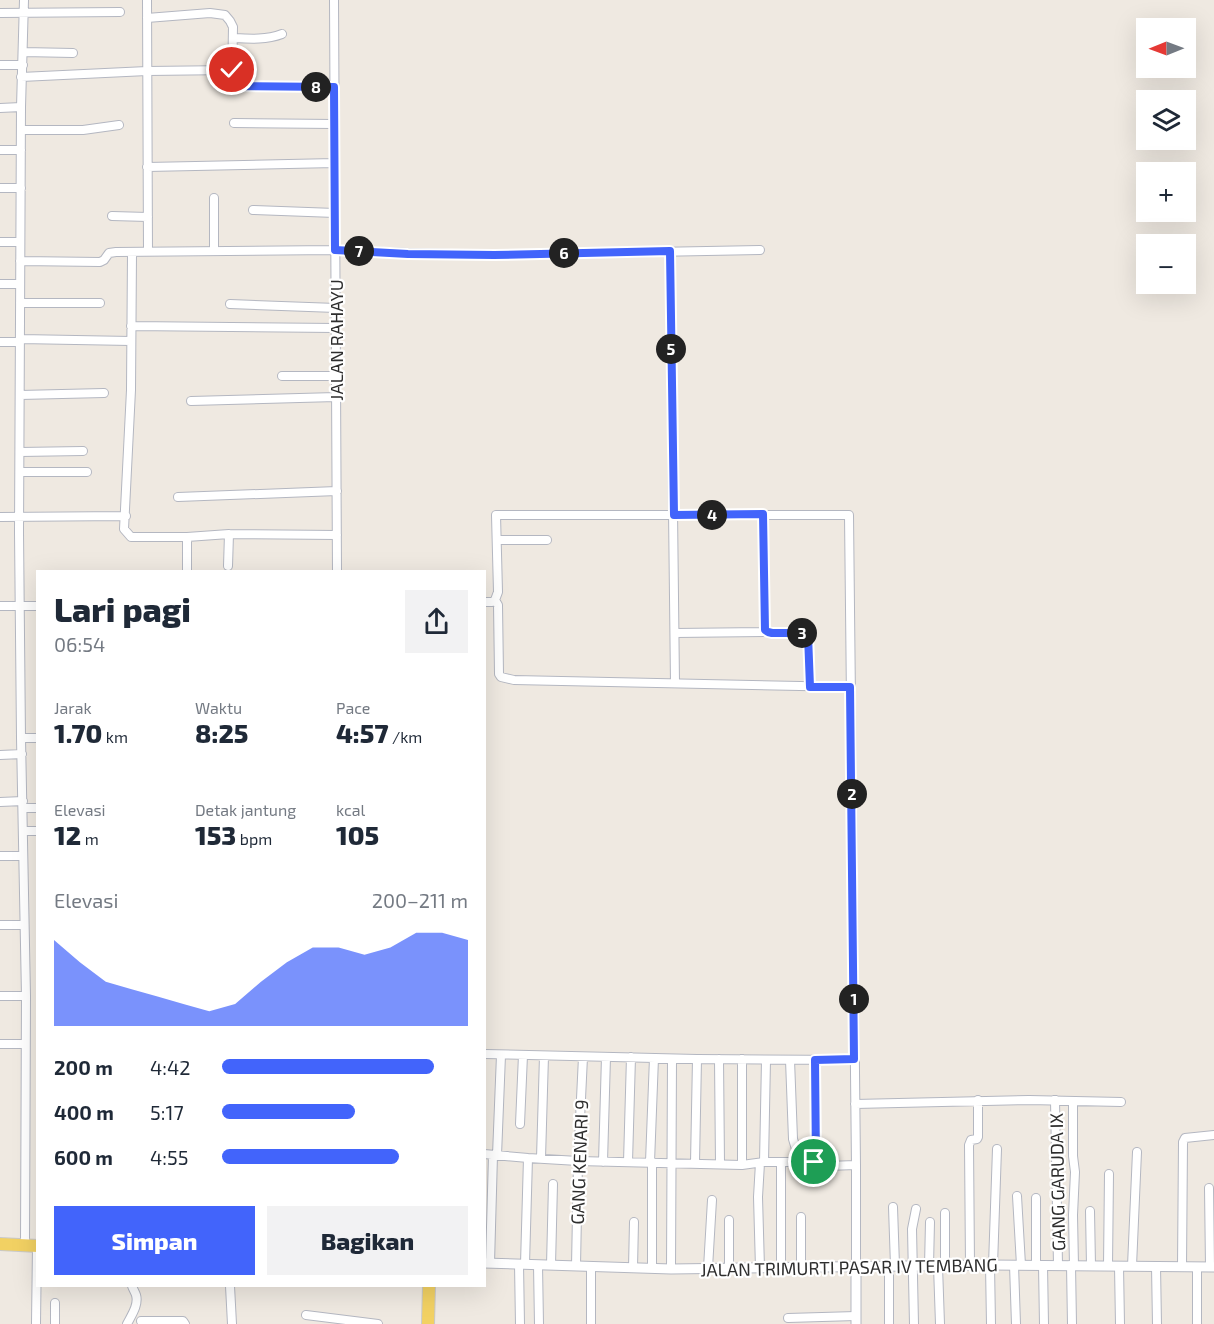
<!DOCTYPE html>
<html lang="id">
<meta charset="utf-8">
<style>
:root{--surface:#fff;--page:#f2f2f3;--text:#1f2937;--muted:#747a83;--accent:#4264fb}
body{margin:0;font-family:"Exo 2",sans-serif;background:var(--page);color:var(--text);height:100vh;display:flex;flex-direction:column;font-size:22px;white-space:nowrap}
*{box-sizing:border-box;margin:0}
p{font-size:20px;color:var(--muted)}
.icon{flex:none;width:33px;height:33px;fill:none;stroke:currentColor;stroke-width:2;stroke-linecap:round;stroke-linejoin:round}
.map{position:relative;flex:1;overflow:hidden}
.details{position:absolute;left:36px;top:570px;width:450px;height:717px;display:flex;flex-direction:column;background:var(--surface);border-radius:0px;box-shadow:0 6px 24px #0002}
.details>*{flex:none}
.needle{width:39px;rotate:269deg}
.fabs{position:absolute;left:1136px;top:18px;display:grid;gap:12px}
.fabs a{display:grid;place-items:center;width:60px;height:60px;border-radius:0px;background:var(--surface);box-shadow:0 6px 24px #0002;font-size:30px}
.pin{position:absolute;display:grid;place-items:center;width:51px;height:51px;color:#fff;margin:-26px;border:3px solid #fff;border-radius:50%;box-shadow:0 2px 6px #0007}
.km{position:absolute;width:30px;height:30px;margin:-15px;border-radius:50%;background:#222;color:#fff;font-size:16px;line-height:30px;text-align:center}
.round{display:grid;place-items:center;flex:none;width:63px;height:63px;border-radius:0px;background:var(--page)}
.headline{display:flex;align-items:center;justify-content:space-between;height:102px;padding:0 18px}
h1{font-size:33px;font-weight:800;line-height:45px}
.stats{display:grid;grid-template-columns:repeat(3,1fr);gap:9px;height:102px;padding:6px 18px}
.stats div{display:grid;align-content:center}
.stats b{font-size:26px;font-weight:800}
.stats small{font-size:16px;font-weight:400}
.stats p{font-size:16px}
.chart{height:168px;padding:12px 18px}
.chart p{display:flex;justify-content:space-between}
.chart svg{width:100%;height:108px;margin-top:6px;fill:var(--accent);opacity:.7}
.button{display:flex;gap:12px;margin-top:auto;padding:12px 18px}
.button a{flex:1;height:69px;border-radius:0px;background:var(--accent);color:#fff;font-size:24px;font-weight:800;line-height:69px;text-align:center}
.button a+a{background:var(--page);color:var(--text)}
ul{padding:0 18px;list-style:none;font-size:20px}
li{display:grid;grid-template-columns:96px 72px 1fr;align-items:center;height:45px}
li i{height:15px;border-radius:8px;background:var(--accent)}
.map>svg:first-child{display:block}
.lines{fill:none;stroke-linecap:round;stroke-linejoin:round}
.minor-casing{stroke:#b4b7c1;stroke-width:10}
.tertiary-casing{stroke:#b4b7c1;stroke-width:11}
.primary-casing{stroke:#c9c9c9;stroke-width:14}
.minor{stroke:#fff;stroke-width:8}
.tertiary{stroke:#fff;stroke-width:9}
.primary{stroke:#f2d163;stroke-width:12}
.route-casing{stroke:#fff;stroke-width:12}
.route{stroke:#4264fb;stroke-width:8}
.labels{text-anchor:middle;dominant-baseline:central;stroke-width:4.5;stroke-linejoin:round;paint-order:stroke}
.street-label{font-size:18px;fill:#2e2e2e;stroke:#fff}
</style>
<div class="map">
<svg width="1214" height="1324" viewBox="0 0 1214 1324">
<rect width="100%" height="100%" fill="#efe9e1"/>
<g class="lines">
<defs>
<path id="minor" d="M24 0 21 107 19 532 21 738 26 996 25 1245
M147 0 148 252
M334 0 337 572
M0 13 120 12
M147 18 210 13 225 15 230 21 233 27 232 82 236 86 334 87
M233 38C251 39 266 40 282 34
M23 52 73 53
M0 65H23
M21 77 147 71 232 70
M0 108 21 107
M234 123 334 124
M21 130H83L119 125
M0 150H21
M147 167 335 163
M0 188H21
M253 210 335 213
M112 216 148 217
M0 242H20
M214 251V198
M670 251 675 683
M132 253 131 390 124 529 131 537H187L229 534 337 535
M20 261 100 262 104 260 109 253 116 252 335 250 408 253 494 255 760 250
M0 284H20
M20 303H100
M230 304 336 308
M131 326 336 328
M20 339 131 341
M0 342H20
M282 376H336
M20 395 104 393
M191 401 336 397
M20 452 83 451
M20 472H87
M178 497 337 491
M763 514 765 630 768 632 772 633H805L808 635 810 686
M0 517 126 516
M187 537V572
M497 540H547
M228 566 229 534
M484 602H492L495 600
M0 606H38
M675 633 768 632
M851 687 514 680 501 677 499 674 498 605 495 600 498 592 496 515H849L856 1165V1267
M21 738H38
M0 755 22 754
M0 802 23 801
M23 808H38
M23 831H38
M0 856H23
M0 925H24
M0 996H26
M0 1044H25
M484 1054 697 1059 854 1060
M719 1059 720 1164
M742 1059V1165
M790 1060 793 1139 796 1149 795 1163
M815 1060 816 1163
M1055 1100 1058 1265
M1073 1101V1156L1075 1172 1073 1215 1074 1266
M855 1104 1029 1100 1121 1102
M520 1124 523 1055
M484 1154 528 1158 578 1161 742 1165 764 1162H814L827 1166 856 1165
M497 1155 501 1055
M541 1158 544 1056
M603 1162 606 1057
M628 1162 631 1057
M650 1162 654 1058
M764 1162 766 1060
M695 1163 697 1059
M760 1163 758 1197 760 1268
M781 1163V1268
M1209 1188 1210 1267
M1017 1196 1021 1265
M1036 1198V1265
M893 1207 895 1266
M1090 1211 1091 1266
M945 1213V1266
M729 1220V1268
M490 1263 493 1155
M519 1264 520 1324
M525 1264 528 1158
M538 1265 539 1324
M551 1265 553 1184
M970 1265 969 1145 971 1140 977 1139 978 1137V1100
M990 1265 991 1324
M993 1265 997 1149
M1014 1265 1016 1324
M1043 1265 1044 1324
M1071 1265 1072 1324
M576 1266 578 1161 583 1057
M929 1266 930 1222
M938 1266 940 1324
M1108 1266 1109 1174
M1119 1266 1120 1324
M1132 1266 1137 1152
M1156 1266 1157 1324
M801 1267V1217
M889 1267V1324
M1182 1267 1183 1142 1185 1138 1214 1135
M1197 1267V1324
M633 1268 634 1222
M652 1268V1162
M708 1268 712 1200
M671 1269 672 1059
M230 1286 232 1324
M306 1315 378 1324
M788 1318 856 1316
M141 1321H183L185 1324
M36 1324 37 1246
M55 1324V1303
M127 1324C131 1316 139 1305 136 1295 135 1292 133 1289 132 1286
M591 1324V1267
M914 1324 912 1229 916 1209"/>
<path id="tertiary" d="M484 1263 671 1269 990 1265 1214 1267
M856 1267V1324"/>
<path id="primary" d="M0 1244 38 1246
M428 1324 429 1286"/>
</defs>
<use href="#minor" class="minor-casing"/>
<use href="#tertiary" class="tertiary-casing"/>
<use href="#primary" class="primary-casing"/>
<use href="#minor" class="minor"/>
<use href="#tertiary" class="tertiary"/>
<use href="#primary" class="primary"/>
</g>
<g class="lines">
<defs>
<path id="route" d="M232 70V82L236 86 334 87 335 250 408 254 494 255 670 251 674 515 763 514 765 630 768 632 772 633H805L808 635 810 687H850L854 1059 815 1060 816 1163 814 1162"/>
</defs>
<use href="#route" class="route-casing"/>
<use href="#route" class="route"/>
</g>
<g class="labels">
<g class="street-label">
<text transform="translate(336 340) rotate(-90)">JALAN RAHAYU</text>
<text transform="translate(579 1162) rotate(-88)">GANG KENARI 9</text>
<text transform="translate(1057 1182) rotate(-91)">GANG GARUDA IX</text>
<text transform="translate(849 1267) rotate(-1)">JALAN TRIMURTI PASAR IV TEMBANG</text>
</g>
</g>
</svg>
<div class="fabs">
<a><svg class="needle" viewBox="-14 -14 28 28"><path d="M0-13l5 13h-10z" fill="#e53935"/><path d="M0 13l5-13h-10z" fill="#747a83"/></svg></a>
<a><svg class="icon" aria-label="layers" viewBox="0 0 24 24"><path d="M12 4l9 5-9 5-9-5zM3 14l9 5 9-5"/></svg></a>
<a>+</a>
<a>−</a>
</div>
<div class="pin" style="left:814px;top:1162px;background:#1e9e55"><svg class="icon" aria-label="arrive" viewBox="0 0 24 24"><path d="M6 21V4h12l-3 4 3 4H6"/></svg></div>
<div class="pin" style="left:232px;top:70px;background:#d93025"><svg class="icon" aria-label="check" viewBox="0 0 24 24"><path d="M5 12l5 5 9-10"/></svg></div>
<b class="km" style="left:854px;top:999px">1</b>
<b class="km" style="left:852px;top:794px">2</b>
<b class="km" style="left:802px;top:633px">3</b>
<b class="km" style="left:712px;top:515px">4</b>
<b class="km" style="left:671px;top:349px">5</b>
<b class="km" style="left:564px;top:253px">6</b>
<b class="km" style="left:359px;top:251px">7</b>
<b class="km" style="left:316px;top:87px">8</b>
<section class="details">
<div class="headline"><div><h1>Lari pagi</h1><p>06:54</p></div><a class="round"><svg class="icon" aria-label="share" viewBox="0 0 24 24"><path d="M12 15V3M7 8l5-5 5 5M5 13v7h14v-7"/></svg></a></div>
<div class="stats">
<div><p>Jarak</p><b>1.70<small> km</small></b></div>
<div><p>Waktu</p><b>8:25</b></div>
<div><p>Pace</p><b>4:57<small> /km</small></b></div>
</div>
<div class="stats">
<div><p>Elevasi</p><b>12<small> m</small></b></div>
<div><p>Detak jantung</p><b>153<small> bpm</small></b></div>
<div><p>kcal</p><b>105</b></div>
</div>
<div class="chart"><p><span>Elevasi</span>200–211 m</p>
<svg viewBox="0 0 160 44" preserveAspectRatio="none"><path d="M0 44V9L10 18L20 26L30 29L40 32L50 35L60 38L70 35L80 26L90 18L100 12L110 12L120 15L130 12L140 6L150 6L160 9V44z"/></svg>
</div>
<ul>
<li><b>200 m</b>4:42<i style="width:86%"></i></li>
<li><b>400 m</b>5:17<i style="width:54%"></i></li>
<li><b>600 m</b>4:55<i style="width:72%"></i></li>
</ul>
<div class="button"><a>Simpan</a><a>Bagikan</a></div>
</section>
</div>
